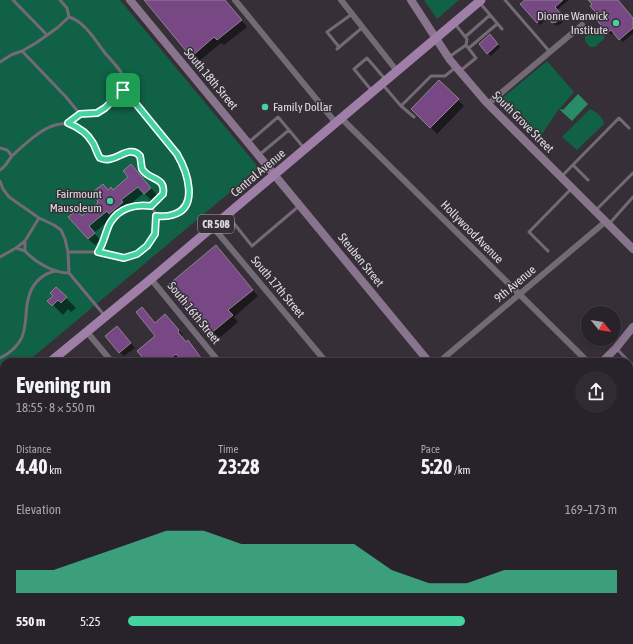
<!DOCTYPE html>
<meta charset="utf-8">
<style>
:root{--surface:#28232a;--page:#302b32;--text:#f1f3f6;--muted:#a5a4a8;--line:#444047;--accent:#45d49f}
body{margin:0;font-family:"Asap Condensed",sans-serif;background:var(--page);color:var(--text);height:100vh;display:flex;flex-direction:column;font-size:15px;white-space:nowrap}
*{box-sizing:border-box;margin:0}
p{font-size:13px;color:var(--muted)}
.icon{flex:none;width:22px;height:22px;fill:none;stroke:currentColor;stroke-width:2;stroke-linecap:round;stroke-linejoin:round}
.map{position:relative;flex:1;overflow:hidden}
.sheet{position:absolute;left:0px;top:358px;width:633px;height:286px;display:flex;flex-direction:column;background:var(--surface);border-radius:12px 12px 0 0;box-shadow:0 2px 6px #0003,0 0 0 1px var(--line)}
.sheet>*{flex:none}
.needle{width:26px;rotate:120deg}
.controls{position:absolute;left:581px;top:306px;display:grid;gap:8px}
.controls a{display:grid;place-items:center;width:40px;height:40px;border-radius:50%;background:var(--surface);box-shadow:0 2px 6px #0003,0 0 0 1px var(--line);font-size:20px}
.pin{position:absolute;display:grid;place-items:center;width:34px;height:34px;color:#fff;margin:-17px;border-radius:8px;box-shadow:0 2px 6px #0006}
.round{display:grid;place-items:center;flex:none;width:42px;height:42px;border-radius:21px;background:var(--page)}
.head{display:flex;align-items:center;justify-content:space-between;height:68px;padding:0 16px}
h1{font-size:22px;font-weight:700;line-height:30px}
.figures{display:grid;grid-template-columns:repeat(3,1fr);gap:6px;height:68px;padding:4px 16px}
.figures div{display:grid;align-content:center}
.figures b{font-size:20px;font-weight:700}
.figures small{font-size:11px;font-weight:400}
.figures p{font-size:11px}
.chart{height:112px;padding:8px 16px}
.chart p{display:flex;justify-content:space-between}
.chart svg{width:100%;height:72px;margin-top:4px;fill:var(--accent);opacity:.7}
ul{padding:0 16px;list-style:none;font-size:13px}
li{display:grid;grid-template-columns:64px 48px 1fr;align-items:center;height:30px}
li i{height:10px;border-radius:5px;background:var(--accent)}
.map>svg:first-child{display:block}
.green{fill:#106145}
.water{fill:#288c67}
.shadow{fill:#0007}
.building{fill:#774884;stroke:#8c838e}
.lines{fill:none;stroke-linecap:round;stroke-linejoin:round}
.lane{stroke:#736a75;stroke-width:3}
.street{stroke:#736a75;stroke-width:6}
.secondary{stroke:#89748e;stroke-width:8}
.primary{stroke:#9f7ea8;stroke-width:9}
.route-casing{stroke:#fff;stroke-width:8}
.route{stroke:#45d49f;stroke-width:5}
.poi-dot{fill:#45d49f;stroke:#362f38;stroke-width:1.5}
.labels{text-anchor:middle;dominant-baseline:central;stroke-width:3;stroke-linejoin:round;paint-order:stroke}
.shield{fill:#362f38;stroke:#ada8af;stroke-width:1}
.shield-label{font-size:11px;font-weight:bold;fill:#e0dce2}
.poi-label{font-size:12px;fill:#e0dce2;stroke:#362f38;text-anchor:end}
.street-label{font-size:12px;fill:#e0dce2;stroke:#362f38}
</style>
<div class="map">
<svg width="633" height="644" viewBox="0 0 633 644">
<rect width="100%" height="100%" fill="#362f38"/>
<path class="green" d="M0 0H120L259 168 27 362H4V381L0 384Z
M424 0H459L437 19Z
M595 28 600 29 605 34 604 39 595 47H590L585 41V37Z
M547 61 574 92 556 113 539 139 501 99Z
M590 109C596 111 604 119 604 124L577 150 562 137Z"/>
<path class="water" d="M578 94 588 104 572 121 560 110 561 109 563 110Z"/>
<path class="shadow" d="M145 0H225L247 27 224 45 221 43 198 62Z
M527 0H569L557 10 564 18 562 20 563 22 559 25 558 24 556 26 548 18 540 25 537 22Z
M590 0H617L633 19V33L623 42 614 32 611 35Z
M489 36 500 47 491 56 488 53Z
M439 82 464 106 437 134 412 109Z
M137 171 157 195 151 200 144 193 127 207 129 209 116 220 113 217 94 233 100 240 95 245 88 239 83 217 100 203 109 191H113Z
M216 246 258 296 234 317 238 322 216 341 210 334Z
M56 288 76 308 71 312 68 309 63 315 49 301 54 296Z
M170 320 183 335 181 337 186 343 192 346 205 362H184L181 358 176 362H144L146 360 157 336 155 324Z
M122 332 135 348 124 356 119 352Z
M4 426V431L1 428Z
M0 434 4 438V467L0 462Z
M0 495 4 500V522L3 523H4V532L2 534 0 531V524H1L0 523Z
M0 566 4 571V593L0 589Z
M0 623 4 628V640H14L17 644H0L4 640 0 636Z
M42 640H56L57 641 54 643 55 644H45Z
M72 640H94L89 644H68Z
M147 640H168L163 644H156L153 640 150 643Z
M251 640H273L274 641 271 644H255Z
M294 640H330L334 644H294L292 642Z
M444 640H486L482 644H448Z
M542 640H624L620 644H538Z"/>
<path class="building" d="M144 0H225L242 20 217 40 214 37 191 57Z
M525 0H563L555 7 562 15 560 17 561 18 555 23 554 22 552 23 545 15 537 23 520 4Z
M588 0H618L633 18V28L619 40 611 30 607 33 596 19 599 16 590 6 592 4Z
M490 34 498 44 487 54 479 44Z
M439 80 459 99 430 128 411 109Z
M131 164 151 188 144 194 138 187 121 200 123 202 109 214 107 211 89 226 95 233 88 239 68 217 77 210 82 216 98 203 97 200 100 198 94 191 103 184 108 190 111 187 113 190 128 177 123 171Z
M216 245 253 290 228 310 233 315 209 335 168 285Z
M56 287 67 297 61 303 58 300 52 306 47 301 53 296 50 293Z
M142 307 155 323 165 314 179 330 178 332 186 342 188 340 204 362H183L176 354 166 362H146L137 351 155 336 136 312Z
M117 326 131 343 119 353 105 336Z"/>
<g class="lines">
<path class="lane" d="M13 0 47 35
M60 0 67 8 69 17
M505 0 550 52
M480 3 502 29
M465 37 490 15
M339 47 327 32 352 14
M469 48 497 24
M337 49 363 27
M22 51 66 97 80 114
M449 57 466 45 467 39 455 24
M0 62 11 55 22 51 36 43 57 28 69 17
M460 71 476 58 466 45
M383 85 401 106 431 76H445L456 67
M123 90 128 94 177 154C187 171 200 208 173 215 168 217 162 216 157 216
M372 91 354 69 367 58 385 79
M401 106 414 117
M69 123C82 111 81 117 96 113 102 111 108 105 113 100 134 79 121 72 105 53 95 40 85 22 69 17
M249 142 278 117 289 130
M0 148 7 150 12 156
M259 155 289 130 304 148
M573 165 588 180
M0 170C8 165 8 159 14 154 38 132 67 105 92 142 96 147 97 153 100 158 115 165 128 143 140 156 141 160 140 165 142 169 149 181 167 176 163 194L151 206C135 204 119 208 110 223 105 233 105 243 98 252
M562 176 619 118 629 128
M0 181 3 189 9 197 39 218 54 225 61 230 65 239 68 252 69 273 105 316
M596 210 633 173
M228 216 252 246 299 206
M609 224 633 197
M16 248 25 251V241
M25 251C36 263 54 273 69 273
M548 251 529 232 572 188
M68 252H98L124 258 137 254 147 246 155 234 157 216 151 206
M0 257 16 248 25 241 39 218
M616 348 633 366
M0 358C9 354 18 346 22 337 27 325 25 312 28 300 31 285 41 273 57 271
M0 431 4 435
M629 588 633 592
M629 617 633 622
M375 640 379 644
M423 640 427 644
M522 644 526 640"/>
<path class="street" d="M235 0 336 123
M341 0 397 71
M488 104 582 25
M341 118 588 362
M213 227 326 362
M151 279 219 362
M87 332 112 362
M439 362 605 222
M0 478 4 483
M133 640 136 644
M238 640 241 644
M342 640 345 644
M99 644 104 640"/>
<path class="secondary" d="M130 0 429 362
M411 0 450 60 486 102 633 249
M602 362 616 348 633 327
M629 505 633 501
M629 560 633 564
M0 606 4 611
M28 640 31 644
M492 644 495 640"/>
<path class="primary" d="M50 362 151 279 481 0
M0 403 4 400"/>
</g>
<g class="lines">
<defs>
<path id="route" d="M123 90 128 94 177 154C187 171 200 208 172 215 167 217 162 216 156 216L155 234 147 246 137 254 124 258 98 252C104 243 105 233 110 223 119 208 135 204 151 206L163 194C166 176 149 181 142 169 141 165 141 160 140 156 128 143 115 165 100 158 97 154 96 148 93 143 88 134 78 127 68 123L80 114 97 113 105 108Z"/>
</defs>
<use href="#route" class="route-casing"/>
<use href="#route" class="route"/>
</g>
<g class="poi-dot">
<circle cx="616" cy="23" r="4"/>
<circle cx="265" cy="107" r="4"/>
<circle cx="110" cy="201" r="4"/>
</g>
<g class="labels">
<rect class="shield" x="198" y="215" width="36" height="18" rx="3"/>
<g class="shield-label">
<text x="216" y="224">CR 508</text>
</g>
<g class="poi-label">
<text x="608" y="16">Dionne Warwick<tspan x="608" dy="14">Institute</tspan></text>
<text x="273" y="107" text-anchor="start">Family Dollar</text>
<text x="102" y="194">Fairmount<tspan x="102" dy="14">Mausoleum</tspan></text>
</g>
<g class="street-label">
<text transform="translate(211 79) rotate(50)">South 18th Street</text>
<text transform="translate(523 122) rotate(45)">South Grove Street</text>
<text transform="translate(258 173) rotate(-40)">Central Avenue</text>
<text transform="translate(472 232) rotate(45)">Hollywood Avenue</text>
<text transform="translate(361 260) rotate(51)">Steuben Street</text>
<text transform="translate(515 284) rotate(-40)">9th Avenue</text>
<text transform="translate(278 287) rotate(50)">South 17th Street</text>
<text transform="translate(194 313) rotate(51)">South 16th Street</text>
</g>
</g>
</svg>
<div class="controls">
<a><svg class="needle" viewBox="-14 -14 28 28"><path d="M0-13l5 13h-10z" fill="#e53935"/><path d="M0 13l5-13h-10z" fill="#a5a4a8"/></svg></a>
</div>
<div class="pin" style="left:123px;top:90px;background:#1e9e55"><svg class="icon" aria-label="arrive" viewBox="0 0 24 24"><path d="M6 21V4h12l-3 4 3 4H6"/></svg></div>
<section class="sheet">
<div class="head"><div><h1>Evening run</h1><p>18:55 · 8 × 550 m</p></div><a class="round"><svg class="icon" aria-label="share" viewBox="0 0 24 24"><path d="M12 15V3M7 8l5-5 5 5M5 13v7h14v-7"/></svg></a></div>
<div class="figures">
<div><p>Distance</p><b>4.40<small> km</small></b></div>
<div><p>Time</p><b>23:28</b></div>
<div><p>Pace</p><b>5:20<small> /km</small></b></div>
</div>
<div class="chart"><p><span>Elevation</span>169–173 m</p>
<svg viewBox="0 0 160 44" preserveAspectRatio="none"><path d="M0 44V30L10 30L20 22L30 14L40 6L50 6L60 14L70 14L80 14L90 14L100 30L110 38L120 38L130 30L140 30L150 30L160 30V44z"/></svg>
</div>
<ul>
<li><b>550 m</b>5:25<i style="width:69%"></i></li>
</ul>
</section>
</div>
